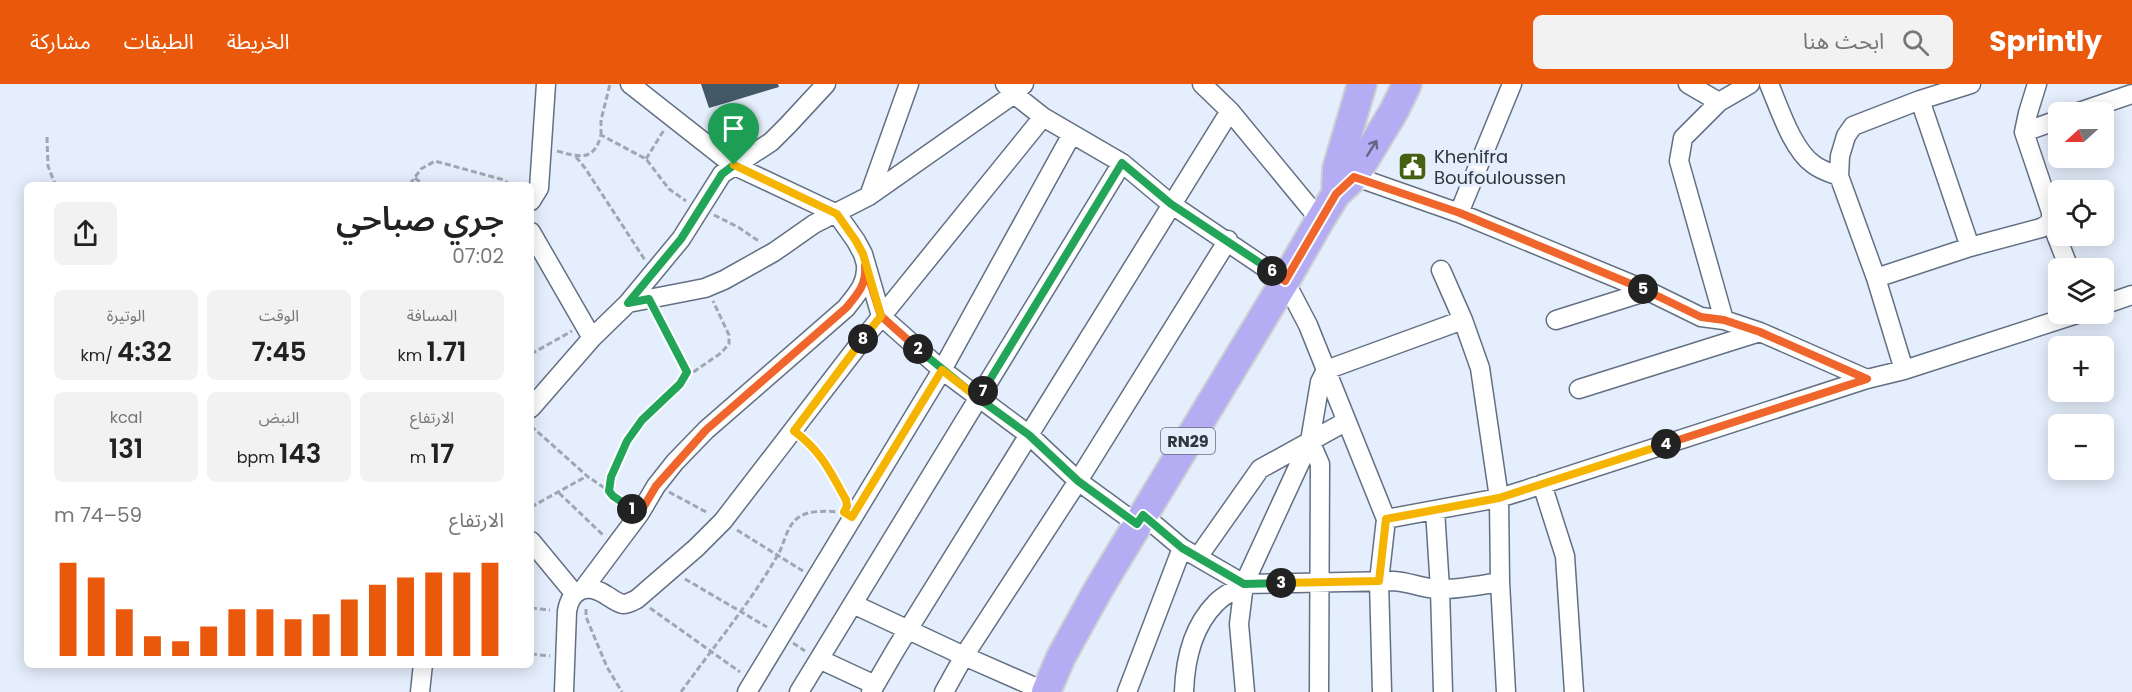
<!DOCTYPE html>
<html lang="ar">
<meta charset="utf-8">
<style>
:root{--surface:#fff;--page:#f2f2f2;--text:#222;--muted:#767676;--accent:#ea580c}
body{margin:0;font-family:Poppins,"Noto Sans Arabic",sans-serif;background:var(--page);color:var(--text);direction:rtl;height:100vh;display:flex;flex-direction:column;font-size:22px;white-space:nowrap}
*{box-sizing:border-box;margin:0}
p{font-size:20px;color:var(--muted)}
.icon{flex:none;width:33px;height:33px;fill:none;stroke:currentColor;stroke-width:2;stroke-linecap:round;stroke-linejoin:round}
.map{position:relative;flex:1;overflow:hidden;direction:ltr}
.drawer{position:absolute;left:24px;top:98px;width:510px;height:486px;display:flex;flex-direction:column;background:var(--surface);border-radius:9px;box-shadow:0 3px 15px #0003;direction:rtl}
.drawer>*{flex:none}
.needle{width:39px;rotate:249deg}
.fabs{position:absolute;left:2048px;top:18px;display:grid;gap:12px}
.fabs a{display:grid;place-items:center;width:66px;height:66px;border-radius:9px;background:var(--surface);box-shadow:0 3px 15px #0003;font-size:30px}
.pin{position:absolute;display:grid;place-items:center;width:51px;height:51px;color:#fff;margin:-62px -26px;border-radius:50% 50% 50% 0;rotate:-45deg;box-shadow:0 0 6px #0007}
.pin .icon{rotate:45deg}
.km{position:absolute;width:30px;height:30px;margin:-15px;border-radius:50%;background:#222;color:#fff;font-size:16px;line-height:30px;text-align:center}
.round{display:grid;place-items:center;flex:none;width:63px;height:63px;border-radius:9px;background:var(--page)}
.overview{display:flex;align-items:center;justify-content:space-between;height:102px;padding:0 30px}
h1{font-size:33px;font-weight:600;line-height:45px}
.figures{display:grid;grid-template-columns:repeat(3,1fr);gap:9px;height:102px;padding:6px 30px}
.figures div{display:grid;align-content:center;border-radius:9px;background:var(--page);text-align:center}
.figures b{font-size:26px;font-weight:600}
.figures small{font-size:16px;font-weight:400}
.figures p{font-size:16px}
.chart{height:168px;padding:12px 30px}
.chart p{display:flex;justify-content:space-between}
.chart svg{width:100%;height:108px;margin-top:6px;stroke:var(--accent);stroke-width:6}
header{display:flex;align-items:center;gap:36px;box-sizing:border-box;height:84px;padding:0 30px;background:var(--accent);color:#fff}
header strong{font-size:28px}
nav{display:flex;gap:33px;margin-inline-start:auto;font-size:21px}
.search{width:420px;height:54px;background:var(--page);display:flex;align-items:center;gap:15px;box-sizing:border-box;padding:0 21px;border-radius:9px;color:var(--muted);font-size:22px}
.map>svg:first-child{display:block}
.building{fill:#435a66}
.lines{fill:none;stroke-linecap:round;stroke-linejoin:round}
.street-casing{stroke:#637083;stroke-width:21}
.primary-casing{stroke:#cdcfd1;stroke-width:32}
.path{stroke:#9fa7b2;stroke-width:3;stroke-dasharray:6 3;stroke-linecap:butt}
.street{stroke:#fff;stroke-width:18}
.primary{stroke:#b4adf4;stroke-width:28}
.oneway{stroke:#656687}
.split-1-casing{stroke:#fff;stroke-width:12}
.split-2-casing{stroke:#fff;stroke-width:12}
.split-3-casing{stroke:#fff;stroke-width:12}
.split-4-casing{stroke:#fff;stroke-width:12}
.split-5-casing{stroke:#fff;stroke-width:12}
.split-6-casing{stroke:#fff;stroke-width:12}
.split-7-casing{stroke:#fff;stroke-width:12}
.split-8-casing{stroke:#fff;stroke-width:12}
.split-9-casing{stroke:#fff;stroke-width:12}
.split-1{stroke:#22a559;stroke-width:8}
.split-2{stroke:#f0652b;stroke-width:8}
.split-3{stroke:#22a559;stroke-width:8}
.split-4{stroke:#f5b400;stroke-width:8}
.split-5{stroke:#f0652b;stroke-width:8}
.split-6{stroke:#f0652b;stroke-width:8}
.split-7{stroke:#22a559;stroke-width:8}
.split-8{stroke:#f5b400;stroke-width:8}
.split-9{stroke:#f5b400;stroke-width:8}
.labels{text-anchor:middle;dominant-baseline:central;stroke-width:6;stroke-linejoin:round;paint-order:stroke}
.shield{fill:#e5eefc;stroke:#666d77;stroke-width:1.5}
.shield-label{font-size:16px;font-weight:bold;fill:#30363e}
.poi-label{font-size:18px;fill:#30363e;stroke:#e5eefc;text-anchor:start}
</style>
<header>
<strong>Sprintly</strong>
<div class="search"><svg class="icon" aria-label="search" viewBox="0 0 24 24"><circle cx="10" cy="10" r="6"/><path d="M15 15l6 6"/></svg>ابحث هنا</div>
<nav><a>الخريطة</a><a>الطبقات</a><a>مشاركة</a></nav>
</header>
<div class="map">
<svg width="2132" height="608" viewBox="0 0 2132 608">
<rect width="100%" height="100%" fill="#e5eefc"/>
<path class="building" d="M701 0H778L779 3 709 24Z"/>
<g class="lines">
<defs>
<path id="street" d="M630 0 733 81 837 130 856 157 863 170 881 232 942 286 1029 351 1078 397 1137 440
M1005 0 1014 10 1043 33 1122 79 1171 120 1285 197 1308 241 1386 435 1499 414 1525 406 1867 295 1904 286 2077 230
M1202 0 1230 27 1320 136
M1688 0 1719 18 1750 0
M1769 0C1779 23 1792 65 1813 80 1820 86 1830 89 1839 92
M1920 16 1970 163
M1719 18 1683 54 1679 77 1724 236
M2079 28 2132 10
M2024 48 2028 29 2037 0
M1345 89 1459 129 1648 207 1701 233 1724 236 1760 248 1867 295
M869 112 909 0
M531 117 539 104 546 0
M1459 129 1512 0
M2051 138 2069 184
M531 148 592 254
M1441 186 1463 236 1480 284 1499 414 1500 498 1506 608
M1876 194 1839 92 1840 72 1846 52 1853 42 1920 16 1971 0
M628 219 705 204 724 196 774 168 814 140 869 112 1014 10 1024 0
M2103 221 2132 211
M1556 236 1648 207
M1904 286 1876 194 1970 163 2041 144 2051 138V128L2024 48 2058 36
M1579 305 1760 248
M531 324 592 254 628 219 681 155 722 90 771 58 788 41 826 0
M1310 357 1320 380 1319 608
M1542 400 1565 472 1574 608
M1435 426 1440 505 1443 608
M1143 431 1182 464 1244 500 1394 497C1409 498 1422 504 1437 505 1457 506 1480 501 1500 498
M531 457 574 509
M1198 473 1260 385 1345 338
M584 504 640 429 656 402 675 378 706 346 846 224C856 211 867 200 866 183
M853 520 964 572 1046 608
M819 575 875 601
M420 608 423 580
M564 608 567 527C571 505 587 499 606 511 611 514 617 519 623 520 628 520 633 517 637 515L696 464 723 437 864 254 1043 33
M747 608 942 286 1072 50
M799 608 1122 79
M871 608 896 565 1230 27
M944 608 964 572 1078 397 1228 156
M1127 608 1182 464
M1184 608C1185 577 1193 542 1216 519 1223 511 1235 506 1244 500
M1245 608 1239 540 1244 500 1310 357 1320 298 1326 286 1463 236
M1382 608 1379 497 1386 435"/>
<path id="primary" d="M1336 110 1337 85 1362 0
M1046 608 1061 573 1098 506 1285 197 1320 136 1336 110 1354 93 1394 27 1407 0"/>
</defs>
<use href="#street" class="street-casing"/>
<use href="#primary" class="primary-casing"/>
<path class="path" d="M601 51V36L610 0
M47 53 48 82 55 100
M557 67C579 73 594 78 601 51L646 75 669 105 686 117
M576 73 585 84 645 176
M646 75 664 46
M415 94 423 100
M410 100 421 85 435 77 504 96 509 100
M714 131 738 143 760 158
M531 270 572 247
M686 293 721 269 729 260V251L713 217
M531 342 587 392 609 407
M804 355C824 371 834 394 846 415
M669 408 708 429
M559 409 603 451
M626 421C604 408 608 400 617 379 624 364 632 348 643 335 656 320 680 307 687 288L657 229
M531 423 587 392
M737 446 803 487
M685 495 767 543
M531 524 550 526
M650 524 740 588
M586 525V533L607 583 622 608
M793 559 805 567
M531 570 550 572
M681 608C714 562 751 518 779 469 785 457 787 441 799 433 809 426 828 427 839 428"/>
<use href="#street" class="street"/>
<use href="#primary" class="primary"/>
</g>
<defs><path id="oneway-shaft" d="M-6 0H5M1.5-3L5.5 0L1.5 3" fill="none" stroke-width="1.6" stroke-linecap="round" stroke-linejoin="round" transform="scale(1.5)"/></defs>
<use class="oneway" href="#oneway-shaft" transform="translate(1372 64) rotate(-58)"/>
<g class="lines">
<defs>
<path id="split-1" d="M632 425 613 412 609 407 611 393 627 357 642 336 680 300 687 288 649 215 628 219 681 155 722 90 734 81"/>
<path id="split-2" d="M632 425 640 429 656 402 706 346 846 224C857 211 867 200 865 182L881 232 918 265"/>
<path id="split-3" d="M918 265 978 314 1029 351 1078 397 1137 440 1143 431 1182 464 1244 500 1281 499"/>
<path id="split-4" d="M1281 499 1379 497 1386 435 1499 414 1666 360"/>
<path id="split-5" d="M1643 205 1701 233 1724 236 1760 248 1867 295 1666 360"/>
<path id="split-6" d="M1272 187 1285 197 1336 110 1354 93 1460 129 1643 205"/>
<path id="split-7" d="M983 307 1122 79 1171 120 1272 187"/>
<path id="split-8" d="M863 255 794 347C821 367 830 387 846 416L847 422 844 428 852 433 942 286 978 314 983 307"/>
<path id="split-9" d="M734 81 837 130 856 157 863 170 881 232 863 255"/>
</defs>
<use href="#split-1" class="split-1-casing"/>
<use href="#split-2" class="split-2-casing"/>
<use href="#split-3" class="split-3-casing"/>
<use href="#split-4" class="split-4-casing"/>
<use href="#split-5" class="split-5-casing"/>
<use href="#split-6" class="split-6-casing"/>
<use href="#split-7" class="split-7-casing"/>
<use href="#split-8" class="split-8-casing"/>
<use href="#split-9" class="split-9-casing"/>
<use href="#split-1" class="split-1"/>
<use href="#split-2" class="split-2"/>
<use href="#split-3" class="split-3"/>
<use href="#split-4" class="split-4"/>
<use href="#split-5" class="split-5"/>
<use href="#split-6" class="split-6"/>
<use href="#split-7" class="split-7"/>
<use href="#split-8" class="split-8"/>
<use href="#split-9" class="split-9"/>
</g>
<defs>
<symbol id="civic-square" viewBox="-11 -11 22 22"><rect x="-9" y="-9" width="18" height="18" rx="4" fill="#456011" stroke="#e5eefc"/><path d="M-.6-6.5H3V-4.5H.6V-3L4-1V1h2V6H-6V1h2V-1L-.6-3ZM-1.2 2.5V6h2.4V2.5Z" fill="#fff"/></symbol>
</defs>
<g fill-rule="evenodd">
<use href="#civic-square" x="1396" y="66" width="33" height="33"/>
</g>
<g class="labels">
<rect class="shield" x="1161" y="344" width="54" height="26" rx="4.5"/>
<g class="shield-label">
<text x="1188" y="357">RN29</text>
</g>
<g class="poi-label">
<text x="1434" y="72">Khenifra<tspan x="1434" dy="21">Boufouloussen</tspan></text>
</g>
</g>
</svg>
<div class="fabs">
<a><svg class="needle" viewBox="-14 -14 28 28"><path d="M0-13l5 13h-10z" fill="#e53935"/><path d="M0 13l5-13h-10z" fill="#767676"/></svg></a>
<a><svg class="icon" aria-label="locate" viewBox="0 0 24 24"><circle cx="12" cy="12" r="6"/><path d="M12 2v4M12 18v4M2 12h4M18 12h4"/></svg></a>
<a><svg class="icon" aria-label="layers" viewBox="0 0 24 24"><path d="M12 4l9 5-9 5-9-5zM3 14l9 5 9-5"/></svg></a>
<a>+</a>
<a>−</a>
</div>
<div class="pin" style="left:734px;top:81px;background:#1e9e55"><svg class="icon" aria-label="arrive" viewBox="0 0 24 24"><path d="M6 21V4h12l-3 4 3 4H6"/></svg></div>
<b class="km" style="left:632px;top:425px">1</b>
<b class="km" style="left:918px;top:265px">2</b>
<b class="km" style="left:1281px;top:499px">3</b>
<b class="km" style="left:1666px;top:360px">4</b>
<b class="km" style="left:1643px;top:205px">5</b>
<b class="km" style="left:1272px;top:187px">6</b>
<b class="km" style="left:983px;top:307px">7</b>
<b class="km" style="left:863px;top:255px">8</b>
<section class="drawer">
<div class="overview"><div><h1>جري صباحي</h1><p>07:02</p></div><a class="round"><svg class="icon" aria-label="share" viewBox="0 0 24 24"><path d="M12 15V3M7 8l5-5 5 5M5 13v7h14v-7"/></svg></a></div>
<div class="figures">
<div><p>المسافة</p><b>1.71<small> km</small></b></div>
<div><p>الوقت</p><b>7:45</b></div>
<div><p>الوتيرة</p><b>4:32<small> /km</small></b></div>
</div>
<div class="figures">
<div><p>الارتفاع</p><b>17<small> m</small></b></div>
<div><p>النبض</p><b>143<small> bpm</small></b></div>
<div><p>kcal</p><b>131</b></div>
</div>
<div class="chart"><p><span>الارتفاع</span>59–74 m</p>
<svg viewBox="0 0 160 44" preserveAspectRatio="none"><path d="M5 44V6M15 44V12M25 44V25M35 44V36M45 44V38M55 44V32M65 44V25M75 44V25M85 44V29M95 44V27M105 44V21M115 44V15M125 44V12M135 44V10M145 44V10M155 44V6"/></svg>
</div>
</section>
</div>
